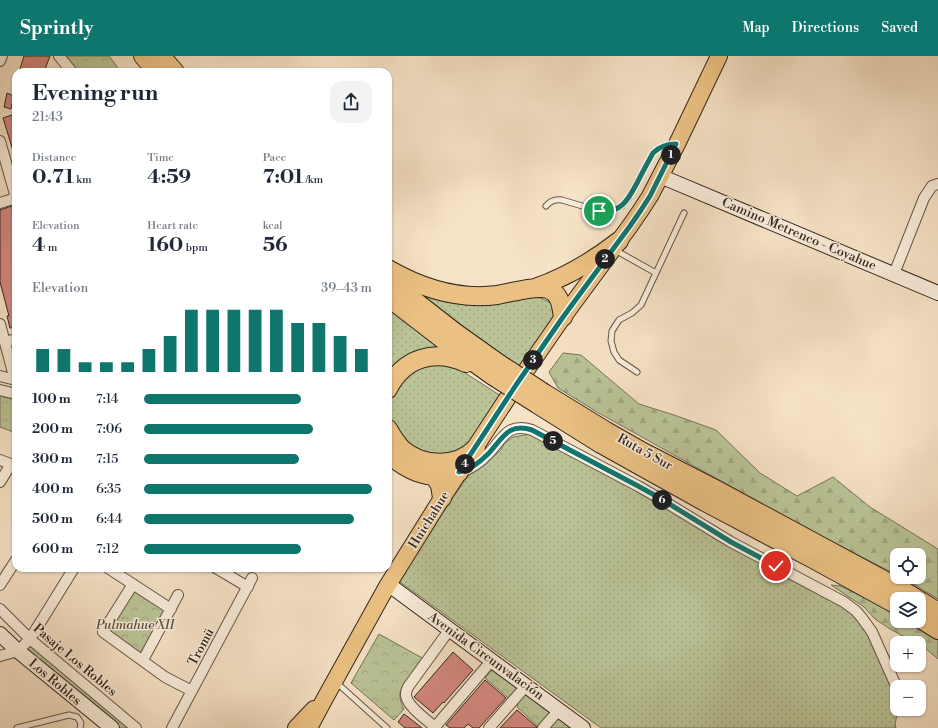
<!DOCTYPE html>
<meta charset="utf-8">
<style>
:root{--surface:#fff;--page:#f2f2f3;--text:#1f2937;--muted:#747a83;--accent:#0f766e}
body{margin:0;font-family:"Libre Bodoni",serif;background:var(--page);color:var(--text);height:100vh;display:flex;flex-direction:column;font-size:15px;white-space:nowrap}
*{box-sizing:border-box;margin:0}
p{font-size:13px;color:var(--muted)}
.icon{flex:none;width:22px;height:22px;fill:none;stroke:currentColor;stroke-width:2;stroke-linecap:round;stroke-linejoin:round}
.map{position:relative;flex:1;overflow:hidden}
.details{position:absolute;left:12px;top:12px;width:380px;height:504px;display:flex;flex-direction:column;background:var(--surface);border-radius:12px;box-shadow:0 1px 3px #0004}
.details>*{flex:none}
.controls{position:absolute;left:890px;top:492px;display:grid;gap:8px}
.controls a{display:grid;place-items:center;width:36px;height:36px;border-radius:8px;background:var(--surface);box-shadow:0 1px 3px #0004;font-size:20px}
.pin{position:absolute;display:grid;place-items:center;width:34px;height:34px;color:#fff;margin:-17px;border:2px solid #fff;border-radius:50%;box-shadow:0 1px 4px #0007}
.km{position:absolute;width:20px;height:20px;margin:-10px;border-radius:50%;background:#222;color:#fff;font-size:11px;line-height:20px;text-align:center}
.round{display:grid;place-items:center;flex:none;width:42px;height:42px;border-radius:12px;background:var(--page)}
.summary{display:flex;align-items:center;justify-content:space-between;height:68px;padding:0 20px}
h1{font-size:22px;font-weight:700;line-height:30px}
.metrics{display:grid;grid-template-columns:repeat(3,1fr);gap:6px;height:68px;padding:4px 20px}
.metrics div{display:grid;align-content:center}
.metrics b{font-size:20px;font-weight:700}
.metrics small{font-size:11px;font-weight:400}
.metrics p{font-size:11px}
.chart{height:112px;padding:8px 20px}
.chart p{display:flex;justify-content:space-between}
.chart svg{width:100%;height:72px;margin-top:4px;stroke:var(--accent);stroke-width:6}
ul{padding:0 20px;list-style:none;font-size:13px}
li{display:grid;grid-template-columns:64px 48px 1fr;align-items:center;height:30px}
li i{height:10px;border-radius:5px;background:var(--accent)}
header{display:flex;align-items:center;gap:24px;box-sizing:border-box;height:56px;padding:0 20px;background:var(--accent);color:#fff}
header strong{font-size:19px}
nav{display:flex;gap:22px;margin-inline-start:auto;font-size:14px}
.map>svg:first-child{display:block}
.grass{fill:url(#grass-dots);stroke:#76755a}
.forest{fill:url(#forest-firs);stroke:#76755a}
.park{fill:url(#park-crowns);stroke:#76755a}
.building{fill:#d4877f;stroke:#32261d}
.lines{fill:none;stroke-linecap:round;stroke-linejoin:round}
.lane-casing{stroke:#635547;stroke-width:7}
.street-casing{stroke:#635547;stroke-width:12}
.secondary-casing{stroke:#32261d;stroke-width:16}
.primary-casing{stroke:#32261d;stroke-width:18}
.highway-casing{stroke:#32261d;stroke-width:20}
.lane{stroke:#f9ecda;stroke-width:5}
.street{stroke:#f9ecda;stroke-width:10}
.secondary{stroke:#f9ecda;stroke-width:14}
.primary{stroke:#ebc183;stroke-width:16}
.highway{stroke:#ebc183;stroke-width:18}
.highway-bridge-casing{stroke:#32261d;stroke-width:20;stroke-linecap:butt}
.highway-bridge{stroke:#ebc183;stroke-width:18}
.route-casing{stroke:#fff;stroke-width:8}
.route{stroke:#0f766e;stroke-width:5}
.labels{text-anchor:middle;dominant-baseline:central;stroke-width:3;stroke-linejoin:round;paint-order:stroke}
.street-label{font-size:13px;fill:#32261d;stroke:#f9ecda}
.park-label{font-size:13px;font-style:italic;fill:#544e3c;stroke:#f9ecda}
</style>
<header>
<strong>Sprintly</strong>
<nav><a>Map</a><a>Directions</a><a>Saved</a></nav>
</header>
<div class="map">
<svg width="938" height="672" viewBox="0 0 938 672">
<defs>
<pattern id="grass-dots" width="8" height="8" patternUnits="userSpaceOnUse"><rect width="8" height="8" fill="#bac497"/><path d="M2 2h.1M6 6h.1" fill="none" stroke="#a0a882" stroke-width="1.8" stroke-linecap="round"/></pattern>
<pattern id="forest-firs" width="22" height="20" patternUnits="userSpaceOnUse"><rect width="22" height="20" fill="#bac497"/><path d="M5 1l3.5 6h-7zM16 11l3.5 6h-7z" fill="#a0a882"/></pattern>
<pattern id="park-crowns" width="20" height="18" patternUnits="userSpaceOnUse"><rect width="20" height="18" fill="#bac497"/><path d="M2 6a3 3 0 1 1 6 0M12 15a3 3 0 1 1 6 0" fill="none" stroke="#a0a882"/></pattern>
</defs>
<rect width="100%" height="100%" fill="#f6e2c6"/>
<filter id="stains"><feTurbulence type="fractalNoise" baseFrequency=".005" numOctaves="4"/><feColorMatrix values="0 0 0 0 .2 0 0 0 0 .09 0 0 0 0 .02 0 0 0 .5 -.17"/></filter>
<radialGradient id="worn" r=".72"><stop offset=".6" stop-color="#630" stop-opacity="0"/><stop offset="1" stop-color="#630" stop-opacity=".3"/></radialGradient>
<path class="grass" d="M410 232 527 241H538L551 247 557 261 522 313Z
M388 250 444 296 388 320Z
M436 308 459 313 501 340 468 390 448 400 414 396 395 376 391 364 390 354 391 343 395 334 413 314Z
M537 377 856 555 897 632V653H898L895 669 896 672H601L396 523 468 420 486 407 501 394 504 388 513 381Z
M31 589 132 672H116L24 597Z"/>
<path class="forest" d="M563 297 581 299 639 348 674 359 716 374 760 417 797 440 833 421 870 451 938 493V543L912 527 900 521H919V499H897V519L805 472 597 356 558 332 549 316Z
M831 529 841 530 897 558V565H909L938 583V603L925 592 919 589V587H916L890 573 875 563 864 551Z"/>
<path class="park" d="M66 0H109L121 16H79Z
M0 340 16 344V377L0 371Z
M134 533 166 554 142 600 107 575Z
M379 578 424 603C418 611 401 628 400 637 399 642 402 649 404 653L394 664 351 627Z
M493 613 573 672H540L517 651 518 648 507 641 485 622Z"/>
<path class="building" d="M24 0H50L44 16H19Z
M7 37 14 40 11 53 4 51Z
M12 59 16 76V101H15L3 62Z
M12 150 16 163V271L10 272 7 260H9L0 226V154Z
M453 596 473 614 444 647 443 646 433 657 414 641Z
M485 624 506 642 479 672H473L468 668 464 672H450L446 669Z
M517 654 537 671V672H500Z
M404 658 412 664 422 672H405L398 666Z"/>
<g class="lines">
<defs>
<path id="lane" d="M546 150C550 145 555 143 562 144L599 155H608L618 152 622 150 628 143 653 97C659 91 665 88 674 88
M615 194 656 217
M637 316 619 304 614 296 611 285 612 275 619 264 632 257 641 249 684 157
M337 627 387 672
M17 672 69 659 77 661 81 667 80 672"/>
<path id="street" d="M59 0 72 16
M0 5 2 0
M0 85 16 142
M0 147 16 142
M894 218 924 142 932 130 938 128
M0 268 15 324
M5 286 16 283
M0 320 16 324
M0 334 16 338
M0 404 16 410
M460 416C471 413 481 406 489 397 503 382 508 366 532 374L638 430 657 441 731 486 844 546 856 555 862 562 872 576 897 632
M0 426 11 408
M108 512 171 553
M216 512 248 531
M133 528 103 576 165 621 192 635
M0 529 16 504
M0 553 30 583 136 672
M0 600 18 595 30 583 74 512
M143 604 178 539
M435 671 492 604
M172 672 252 522
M436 672C427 664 411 653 407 643 405 639 406 635 408 631L450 573
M489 672 526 630
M543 672 559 654"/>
<path id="secondary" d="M660 120 938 237
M388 528 583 672
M0 578 18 595 112 672"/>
<path id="primary" d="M296 672 314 653
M309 672 324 644 386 532 442 442 516 329 563 261 630 170 641 154 650 140 677 88 719 0"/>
<path id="highway" d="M143 0 157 16
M161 0 175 16
M388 213C421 232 458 244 497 239 510 237 536 229 548 233 561 238 561 250 563 261
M388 224 456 277 501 309
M535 232C567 221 592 206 619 185
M388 241 458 295 493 320
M388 333C404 301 435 293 466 307
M544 337 606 375 643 396 717 434 906 536 917 543
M537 348 601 388 705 446 813 503 897 549
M388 373C392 380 396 387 402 393 423 411 457 412 476 392
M388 397C400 409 416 418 433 420 442 421 451 419 459 416
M434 420 440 429 442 442
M919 544 938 556
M919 562 938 574"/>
</defs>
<use href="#lane" class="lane-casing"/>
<use href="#street" class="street-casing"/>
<use href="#secondary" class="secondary-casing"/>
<use href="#primary" class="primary-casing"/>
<use href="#highway" class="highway-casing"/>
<use href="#lane" class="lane"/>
<use href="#street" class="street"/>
<use href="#secondary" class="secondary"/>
<use href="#primary" class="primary"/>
<use href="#highway" class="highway"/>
<defs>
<path id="highway-bridge" d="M501 309 544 337
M493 320 537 348"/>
</defs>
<use href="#highway-bridge" class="highway-bridge-casing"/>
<use href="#highway-bridge" class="highway-bridge"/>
</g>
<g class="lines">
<defs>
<path id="route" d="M599 155C622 158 629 142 638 125 643 115 648 106 653 97 660 90 667 88 676 88L650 140 641 154 630 170 563 261 516 329 459 416C470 414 479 407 488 398 502 384 507 366 532 374L638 430 658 441 731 486 776 510"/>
</defs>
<use href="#route" class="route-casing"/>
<use href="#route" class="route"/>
</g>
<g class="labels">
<g class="street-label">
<text transform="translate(799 178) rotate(23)">Camino Metrenco - Coyahue</text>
<text transform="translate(645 396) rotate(29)">Ruta 5 Sur</text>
<text transform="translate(429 464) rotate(-58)">Huichahue</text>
<text transform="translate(201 591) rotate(-62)">Tromü</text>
<text transform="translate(486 600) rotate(36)">Avenida Circunvalación</text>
<text transform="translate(75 604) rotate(40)">Pasaje Los Robles</text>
<text transform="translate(55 626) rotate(40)">Los Robles</text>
</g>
<g class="park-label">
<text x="135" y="569">Pulmahue XII</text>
</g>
</g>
<rect width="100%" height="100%" filter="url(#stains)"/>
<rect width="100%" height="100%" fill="url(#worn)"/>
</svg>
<div class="controls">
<a><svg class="icon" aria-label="locate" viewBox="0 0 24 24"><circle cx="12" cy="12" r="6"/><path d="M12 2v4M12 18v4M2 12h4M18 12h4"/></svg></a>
<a><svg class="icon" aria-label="layers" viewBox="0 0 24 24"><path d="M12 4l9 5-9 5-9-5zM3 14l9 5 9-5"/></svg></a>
<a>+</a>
<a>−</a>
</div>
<div class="pin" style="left:599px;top:155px;background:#1e9e55"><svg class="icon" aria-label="arrive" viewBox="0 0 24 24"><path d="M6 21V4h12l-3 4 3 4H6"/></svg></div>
<div class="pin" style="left:776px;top:510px;background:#d93025"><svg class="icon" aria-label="check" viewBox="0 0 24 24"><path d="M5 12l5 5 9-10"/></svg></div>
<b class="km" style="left:671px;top:99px">1</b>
<b class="km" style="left:605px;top:203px">2</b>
<b class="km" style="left:533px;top:304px">3</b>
<b class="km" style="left:465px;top:408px">4</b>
<b class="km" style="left:553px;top:385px">5</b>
<b class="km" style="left:662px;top:444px">6</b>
<section class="details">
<div class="summary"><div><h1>Evening run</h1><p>21:43</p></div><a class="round"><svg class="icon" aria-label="share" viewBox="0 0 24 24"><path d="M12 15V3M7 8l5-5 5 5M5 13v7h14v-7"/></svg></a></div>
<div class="metrics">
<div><p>Distance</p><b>0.71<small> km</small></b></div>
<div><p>Time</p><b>4:59</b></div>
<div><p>Pace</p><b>7:01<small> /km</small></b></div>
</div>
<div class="metrics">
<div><p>Elevation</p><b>4<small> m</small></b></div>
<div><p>Heart rate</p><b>160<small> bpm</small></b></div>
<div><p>kcal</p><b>56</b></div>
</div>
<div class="chart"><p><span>Elevation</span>39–43 m</p>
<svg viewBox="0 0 160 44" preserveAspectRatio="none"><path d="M5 44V30M15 44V30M25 44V38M35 44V38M45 44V38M55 44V30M65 44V22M75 44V6M85 44V6M95 44V6M105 44V6M115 44V6M125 44V14M135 44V14M145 44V22M155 44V30"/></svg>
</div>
<ul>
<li><b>100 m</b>7:14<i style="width:69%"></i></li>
<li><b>200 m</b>7:06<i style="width:74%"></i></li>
<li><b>300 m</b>7:15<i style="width:68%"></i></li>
<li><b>400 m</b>6:35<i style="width:100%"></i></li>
<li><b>500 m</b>6:44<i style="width:92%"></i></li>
<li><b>600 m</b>7:12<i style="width:69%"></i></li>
</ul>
</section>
</div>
